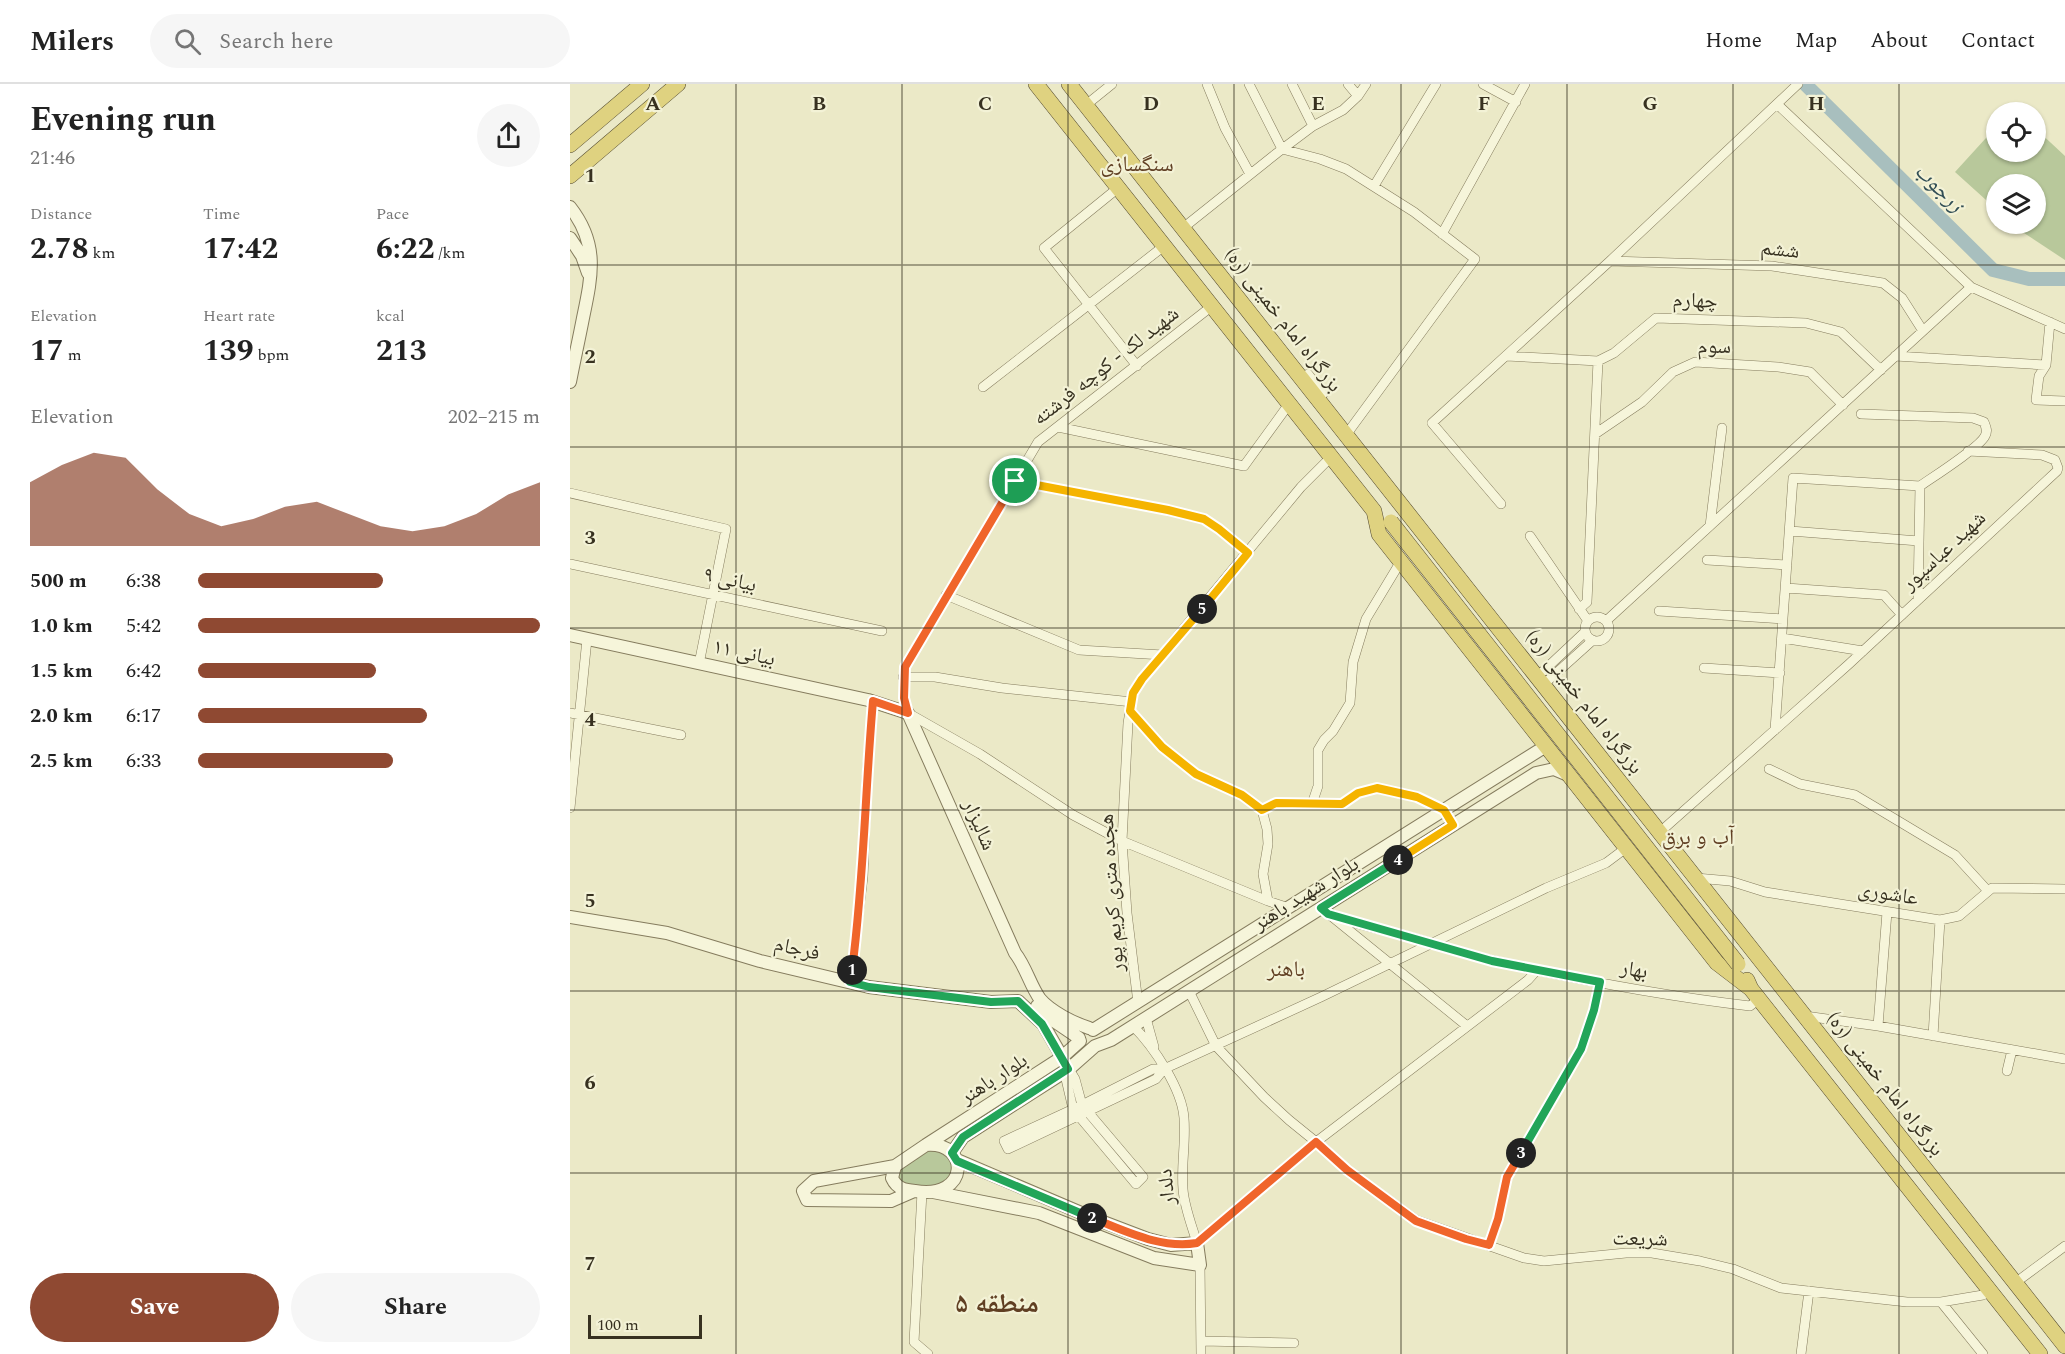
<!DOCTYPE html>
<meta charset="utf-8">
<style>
:root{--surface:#fff;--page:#f6f6f6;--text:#222;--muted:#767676;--line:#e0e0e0;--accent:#8f4932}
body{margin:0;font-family:Spectral,"Noto Naskh Arabic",serif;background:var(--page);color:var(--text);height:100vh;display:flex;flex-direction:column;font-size:22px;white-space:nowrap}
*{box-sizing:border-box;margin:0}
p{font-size:20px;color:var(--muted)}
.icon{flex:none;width:33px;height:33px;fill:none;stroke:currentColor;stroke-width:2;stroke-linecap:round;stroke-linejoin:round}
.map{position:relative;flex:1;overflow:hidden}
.drawer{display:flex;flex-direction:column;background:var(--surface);width:570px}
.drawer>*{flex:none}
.buttons{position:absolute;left:1416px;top:18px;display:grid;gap:12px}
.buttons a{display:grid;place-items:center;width:60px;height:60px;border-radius:50%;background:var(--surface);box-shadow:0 2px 4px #0004;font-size:30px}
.scale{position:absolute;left:18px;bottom:15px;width:114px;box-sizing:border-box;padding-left:6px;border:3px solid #373120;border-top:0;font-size:16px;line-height:21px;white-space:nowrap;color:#373120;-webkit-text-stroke:4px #f3f2d6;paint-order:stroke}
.pin{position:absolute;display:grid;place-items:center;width:51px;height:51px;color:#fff;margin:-26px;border:3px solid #fff;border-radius:50%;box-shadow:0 2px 6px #0007}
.km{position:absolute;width:30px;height:30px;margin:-15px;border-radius:50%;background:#222;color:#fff;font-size:16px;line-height:30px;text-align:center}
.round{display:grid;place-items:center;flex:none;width:63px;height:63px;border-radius:32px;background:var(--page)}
.headline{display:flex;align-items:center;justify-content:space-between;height:102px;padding:0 30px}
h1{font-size:33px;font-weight:700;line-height:45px}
.figures{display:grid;grid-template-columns:repeat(3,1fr);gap:9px;height:102px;padding:6px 30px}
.figures div{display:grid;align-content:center}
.figures b{font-size:30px;font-weight:700}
.figures small{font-size:16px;font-weight:400}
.figures p{font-size:16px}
.chart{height:168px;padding:12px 30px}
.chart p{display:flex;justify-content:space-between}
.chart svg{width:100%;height:108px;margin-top:6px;fill:var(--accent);opacity:.7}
.cta{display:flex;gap:12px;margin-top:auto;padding:12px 30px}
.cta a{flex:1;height:69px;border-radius:36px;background:var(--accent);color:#fff;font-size:24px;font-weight:700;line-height:69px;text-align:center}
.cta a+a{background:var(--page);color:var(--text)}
ul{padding:0 30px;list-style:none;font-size:20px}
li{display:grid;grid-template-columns:96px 72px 1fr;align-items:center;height:45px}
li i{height:15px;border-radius:8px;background:var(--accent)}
header{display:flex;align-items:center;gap:36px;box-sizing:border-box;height:84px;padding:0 30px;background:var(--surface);border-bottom:2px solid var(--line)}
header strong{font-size:28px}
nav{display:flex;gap:33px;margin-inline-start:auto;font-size:21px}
.search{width:420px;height:54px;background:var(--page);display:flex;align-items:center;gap:15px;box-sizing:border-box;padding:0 21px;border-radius:33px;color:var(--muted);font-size:22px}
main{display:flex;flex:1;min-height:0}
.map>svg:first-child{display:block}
.green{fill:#b8c89b}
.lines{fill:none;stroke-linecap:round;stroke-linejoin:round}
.river{stroke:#a8bfbe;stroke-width:14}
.minor-casing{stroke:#857c5e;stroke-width:10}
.tertiary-casing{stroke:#857c5e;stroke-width:14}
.trunk-casing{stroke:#534a31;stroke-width:16}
.minor{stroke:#f6f5da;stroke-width:9}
.tertiary{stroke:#f6f5da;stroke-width:12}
.trunk{stroke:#dfd280;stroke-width:15}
.trunk-bridge-casing{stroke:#534a31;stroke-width:16;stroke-linecap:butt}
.trunk-bridge{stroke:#dfd280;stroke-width:15}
.split-1-casing{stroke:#fff;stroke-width:12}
.split-2-casing{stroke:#fff;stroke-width:12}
.split-3-casing{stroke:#fff;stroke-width:12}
.split-4-casing{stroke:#fff;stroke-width:12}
.split-5-casing{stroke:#fff;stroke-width:12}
.split-6-casing{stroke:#fff;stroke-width:12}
.split-1{stroke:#f0652b;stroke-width:8}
.split-2{stroke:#22a559;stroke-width:8}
.split-3{stroke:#f0652b;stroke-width:8}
.split-4{stroke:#22a559;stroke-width:8}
.split-5{stroke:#f5b400;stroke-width:8}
.split-6{stroke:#f5b400;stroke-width:8}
.grid{fill:none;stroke:#373120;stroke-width:1.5;stroke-opacity:0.55}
.labels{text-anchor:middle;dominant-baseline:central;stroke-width:4.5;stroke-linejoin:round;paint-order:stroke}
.street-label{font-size:21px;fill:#373120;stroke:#f3f2d6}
.neighbourhood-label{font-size:22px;fill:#603f23;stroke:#f3f2d6}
.water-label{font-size:22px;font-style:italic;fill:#314e55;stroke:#f3f2d6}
.district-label{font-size:27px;font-weight:bold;fill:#603f23;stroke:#f3f2d6}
.grid-label{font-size:20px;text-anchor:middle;font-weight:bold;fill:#373120;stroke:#f3f2d6;stroke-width:4.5;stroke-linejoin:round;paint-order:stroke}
</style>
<header>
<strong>Milers</strong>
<div class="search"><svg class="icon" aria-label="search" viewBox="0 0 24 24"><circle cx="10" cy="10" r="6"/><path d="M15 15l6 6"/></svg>Search here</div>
<nav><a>Home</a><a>Map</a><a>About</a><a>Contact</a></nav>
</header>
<main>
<section class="drawer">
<div class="headline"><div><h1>Evening run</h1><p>21:46</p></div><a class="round"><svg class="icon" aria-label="share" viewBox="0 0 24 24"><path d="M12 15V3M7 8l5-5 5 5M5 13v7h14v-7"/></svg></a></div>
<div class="figures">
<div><p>Distance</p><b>2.78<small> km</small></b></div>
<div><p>Time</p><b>17:42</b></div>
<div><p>Pace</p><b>6:22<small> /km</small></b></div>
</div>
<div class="figures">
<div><p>Elevation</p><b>17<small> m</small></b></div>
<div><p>Heart rate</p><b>139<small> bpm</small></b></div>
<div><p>kcal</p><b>213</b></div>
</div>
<div class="chart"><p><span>Elevation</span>202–215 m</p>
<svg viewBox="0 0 160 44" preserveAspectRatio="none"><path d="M0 44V18L10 11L20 6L30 8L40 21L50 31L60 36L70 33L80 28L90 26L100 31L110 36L120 38L130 36L140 31L150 23L160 18V44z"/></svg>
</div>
<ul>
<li><b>500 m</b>6:38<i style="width:54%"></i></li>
<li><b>1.0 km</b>5:42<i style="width:100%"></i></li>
<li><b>1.5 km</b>6:42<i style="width:52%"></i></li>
<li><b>2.0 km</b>6:17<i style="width:67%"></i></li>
<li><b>2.5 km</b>6:33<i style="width:57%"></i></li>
</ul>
<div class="cta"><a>Save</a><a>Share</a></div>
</section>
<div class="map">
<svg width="1495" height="1270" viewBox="0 0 1495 1270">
<rect width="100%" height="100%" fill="#ebe9c7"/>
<path class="green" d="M1426 43V68H1466V45L1495 72V176L1454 149 1443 140H1466V100H1426V125L1385 88Z
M359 1065C377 1070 383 1071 382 1091L365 1104 330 1100 326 1092 328 1084Z"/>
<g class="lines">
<path class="river" d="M1235 0 1423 186 1459 195H1495"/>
<defs>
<path id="minor" d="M637 0 655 44 680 90
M679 0 712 65 750 75 776 85 844 128 905 175 776 351
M722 0 743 42
M778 0 788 12
M913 0 946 18
M1207 20 1401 203 1495 245
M516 21 542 0
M804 102 866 0
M548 104 474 164 567 282
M613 144 707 69 743 42 773 26 788 12 796 0
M872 150 955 0
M1040 177 1202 182 1313 199 1332 214 1353 247
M642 222 468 358 335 583 334 614 338 629 410 670 503 731 552 757 698 817 719 824
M1480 238 1476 281 1469 292 1466 316 1495 317
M936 272 1028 277 1044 269 1086 234 1236 239 1271 248 1311 286
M1325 272 1476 281
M738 290 753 310
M413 303 594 162
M488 343 674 382 719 320
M1025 350 1072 318 1103 288 1125 278 1208 283 1240 288 1273 321
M445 397 598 426 634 435 649 445 678 469
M0 409 156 445 129 580
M931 420 862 339 1040 177 1228 0
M1140 442 1152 344
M1220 447 1349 457
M960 452 1018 537
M1137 476 1217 481
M0 480 312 547
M1216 504 1314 511 1332 531
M376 511 509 566 593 571
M1348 516 1350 402
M1009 525 1017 518 1028 277
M1089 527 1213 535
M1015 545a12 12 0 1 1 24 0a12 12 0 1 1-24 0Z
M1036 537 1401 203
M1212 554 1293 567
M1134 584 1210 589
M333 593H365L432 604 562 618
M967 593 1015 548
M973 601 1023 556
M560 627 592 663 626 690 672 711 692 726 697 745 698 760 693 790 698 817
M0 629 111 651
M1205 646 1223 394 1350 402C1363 393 1410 363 1415 352 1418 347 1416 343 1414 338L1403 334 1291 330
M1199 685 1230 700 1285 711 1385 771 1417 806
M742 720 748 702V666L754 656 763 647 780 619 783 578 796 535 831 477
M0 724 17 555
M692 726 706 719 772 720 788 709 806 704 847 713 875 726
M1090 748 1279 580 1487 387 1488 384 1485 376 1472 371 1398 367
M1126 794 1160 797 1195 808 1370 836 1389 832 1422 804 1495 805
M751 824C767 837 811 845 833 851 863 859 894 870 925 877 1009 896 1094 912 1180 922L1189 915
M760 831 897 942
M280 898 293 793 297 690 303 617
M619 907 646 962 694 1013 719 1036 756 1066 777 1086 846 1136 954 1174 974 1177 1056 1169H1082L1130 1177 1163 1185 1211 1204 1337 1218H1371L1413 1211 1420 1207
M568 919 557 829 552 757 558 639 563 610 572 595 731 403 761 373
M1235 932 1308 942 1495 975
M576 934 584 963
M563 942C584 963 612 1005 614 1034 616 1058 611 1081 613 1105 614 1122 622 1142 627 1159L746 1058 958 896 967 886
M1308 942 1317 828
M1363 952 1370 836
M499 985 505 995 512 1021 573 1093 566 1100 503 1025 496 995Z
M594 985 586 995 438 1065 434 1057 512 1021 583 985H594L751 913 976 804 1036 779 1056 764
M1437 987 1442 966
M352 1108 344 1258 358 1270
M919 1161 928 1135 937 1093 1011 965 1024 926 1030 898
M630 1181 631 1270
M1445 1199 1495 1162
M1371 1218 1413 1270
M632 1257 724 1259
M1231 1270 1239 1207"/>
<path id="tertiary" d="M0 123C29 160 22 191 13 234 9 255 4 277 0 298
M0 154 12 172 18 189
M0 551 298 616 338 629 445 869C456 883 460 901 470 915 481 928 504 939 519 944
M0 833 97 849 190 877 299 903 421 918 448 917 473 940 499 985
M467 922 481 935 509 954
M523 946 976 662
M356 1061 491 974 510 957
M356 1061C400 1057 400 1116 345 1107 335 1106 327 1105 322 1094L325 1082Z
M382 1069 393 1053 499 985 525 962 541 956 966 689 984 685 998 691
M325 1082 244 1097 233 1107 237 1116 321 1117 344 1107
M363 1108 469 1129 584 1174 630 1181 627 1159 601 1161 578 1155 523 1134 387 1076"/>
<path id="trunk" d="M466 0 804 427 809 450 1147 879 1181 905
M499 0 1495 1262
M0 61 72 0
M0 92 108 0
M1177 896 1181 905 1470 1270"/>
</defs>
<use href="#minor" class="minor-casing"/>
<use href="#tertiary" class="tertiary-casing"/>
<use href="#trunk" class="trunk-casing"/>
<use href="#minor" class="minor"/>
<use href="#tertiary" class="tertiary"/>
<use href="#trunk" class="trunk"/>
<defs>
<path id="trunk-bridge" d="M821 438 1168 880"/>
</defs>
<use href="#trunk-bridge" class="trunk-bridge-casing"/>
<use href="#trunk-bridge" class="trunk-bridge"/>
</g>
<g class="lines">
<defs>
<path id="split-1" d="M282 886C294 796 295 707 303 617L338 629 334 614 335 583 445 397"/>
<path id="split-2" d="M282 886 280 898 299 903 421 918 448 917 472 940 498 985 393 1053 382 1069 387 1077 522 1134"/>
<path id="split-3" d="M522 1134C556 1147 590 1165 627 1159L746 1058 777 1086 846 1137 896 1155 919 1161 928 1135 937 1093 951 1069"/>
<path id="split-4" d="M828 776 751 824 758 830 922 877 1030 898 1024 926 1011 965 951 1069"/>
<path id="split-5" d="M632 525 572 595 563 609 560 627 592 663 626 690 672 711 692 726 706 719 772 720 788 709 807 704 847 713 874 726 883 741 828 776"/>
<path id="split-6" d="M445 397 598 426 634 435 649 445 678 469 632 525"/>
</defs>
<use href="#split-1" class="split-1-casing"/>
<use href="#split-2" class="split-2-casing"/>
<use href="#split-3" class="split-3-casing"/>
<use href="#split-4" class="split-4-casing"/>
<use href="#split-5" class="split-5-casing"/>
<use href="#split-6" class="split-6-casing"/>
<use href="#split-1" class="split-1"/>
<use href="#split-2" class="split-2"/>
<use href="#split-3" class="split-3"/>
<use href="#split-4" class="split-4"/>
<use href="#split-5" class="split-5"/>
<use href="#split-6" class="split-6"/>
</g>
<path class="grid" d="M166 0V1270M332 0V1270M498 0V1270M664 0V1270M831 0V1270M997 0V1270M1163 0V1270M1329 0V1270M0 181H1495M0 363H1495M0 544H1495M0 726H1495M0 907H1495M0 1089H1495"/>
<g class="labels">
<g class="street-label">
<text transform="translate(1210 166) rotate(6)">ششم</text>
<text transform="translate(1125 217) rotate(2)">چهارم</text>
<text transform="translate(713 236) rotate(52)">بزرگراه امام خمینی (ره)</text>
<text transform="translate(1144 263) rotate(-1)">سوم</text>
<text transform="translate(536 282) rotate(-38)">شهید لک - کوچه فرشته</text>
<text transform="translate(1374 467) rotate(-43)">شهید عباسپور</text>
<text transform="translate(160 496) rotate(12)">بیانی ۹</text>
<text transform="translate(174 569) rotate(12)">بیانی ۱۱</text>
<text transform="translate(1014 618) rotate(52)">بزرگراه امام خمینی (ره)</text>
<text transform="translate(409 741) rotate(66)">شالیزار</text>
<text transform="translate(542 809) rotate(-94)">هجده متری کریم پور</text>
<text transform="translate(736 810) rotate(-32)">بلوار شهید باهنر</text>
<text transform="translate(1318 810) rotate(9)">عاشوری</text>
<text transform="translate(227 865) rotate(13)">فرجام</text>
<text transform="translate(1064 886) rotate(10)">بهار</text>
<text transform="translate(424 995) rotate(-33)">بلوار باهنر</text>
<text transform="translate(1315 1000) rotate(52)">بزرگراه امام خمینی (ره)</text>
<text transform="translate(597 1103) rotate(-96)">دلدار</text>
<text transform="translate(1070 1155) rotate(1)">شریعت</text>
</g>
<g class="neighbourhood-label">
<text x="567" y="80">سنگسازی</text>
<text x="1128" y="753">آب و برق</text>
<text x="716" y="885">باهنر</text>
</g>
<g class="water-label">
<text transform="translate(1369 104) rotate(45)">زرجوب</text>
</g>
<g class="district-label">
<text x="427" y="1220">منطقه ۵</text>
</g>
</g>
<g class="grid-label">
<text x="83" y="26">A</text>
<text x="249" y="26">B</text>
<text x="415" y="26">C</text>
<text x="581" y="26">D</text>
<text x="748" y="26">E</text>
<text x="914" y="26">F</text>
<text x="1080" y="26">G</text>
<text x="1246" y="26">H</text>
<text x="20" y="98">1</text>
<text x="20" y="279">2</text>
<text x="20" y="460">3</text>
<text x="20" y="642">4</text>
<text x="20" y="823">5</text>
<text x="20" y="1005">6</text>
<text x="20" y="1186">7</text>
</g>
</svg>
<div class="buttons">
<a><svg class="icon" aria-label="locate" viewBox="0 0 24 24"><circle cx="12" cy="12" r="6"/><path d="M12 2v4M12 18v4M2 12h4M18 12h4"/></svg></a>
<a><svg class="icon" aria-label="layers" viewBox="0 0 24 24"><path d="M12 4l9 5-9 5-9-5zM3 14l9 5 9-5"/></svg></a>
</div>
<div class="scale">100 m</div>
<div class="pin" style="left:445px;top:397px;background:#1e9e55"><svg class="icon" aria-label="arrive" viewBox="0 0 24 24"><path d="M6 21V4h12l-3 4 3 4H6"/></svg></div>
<b class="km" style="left:282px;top:886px">1</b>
<b class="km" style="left:522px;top:1134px">2</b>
<b class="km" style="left:951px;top:1069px">3</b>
<b class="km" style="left:828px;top:776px">4</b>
<b class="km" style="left:632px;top:525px">5</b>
</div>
</main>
